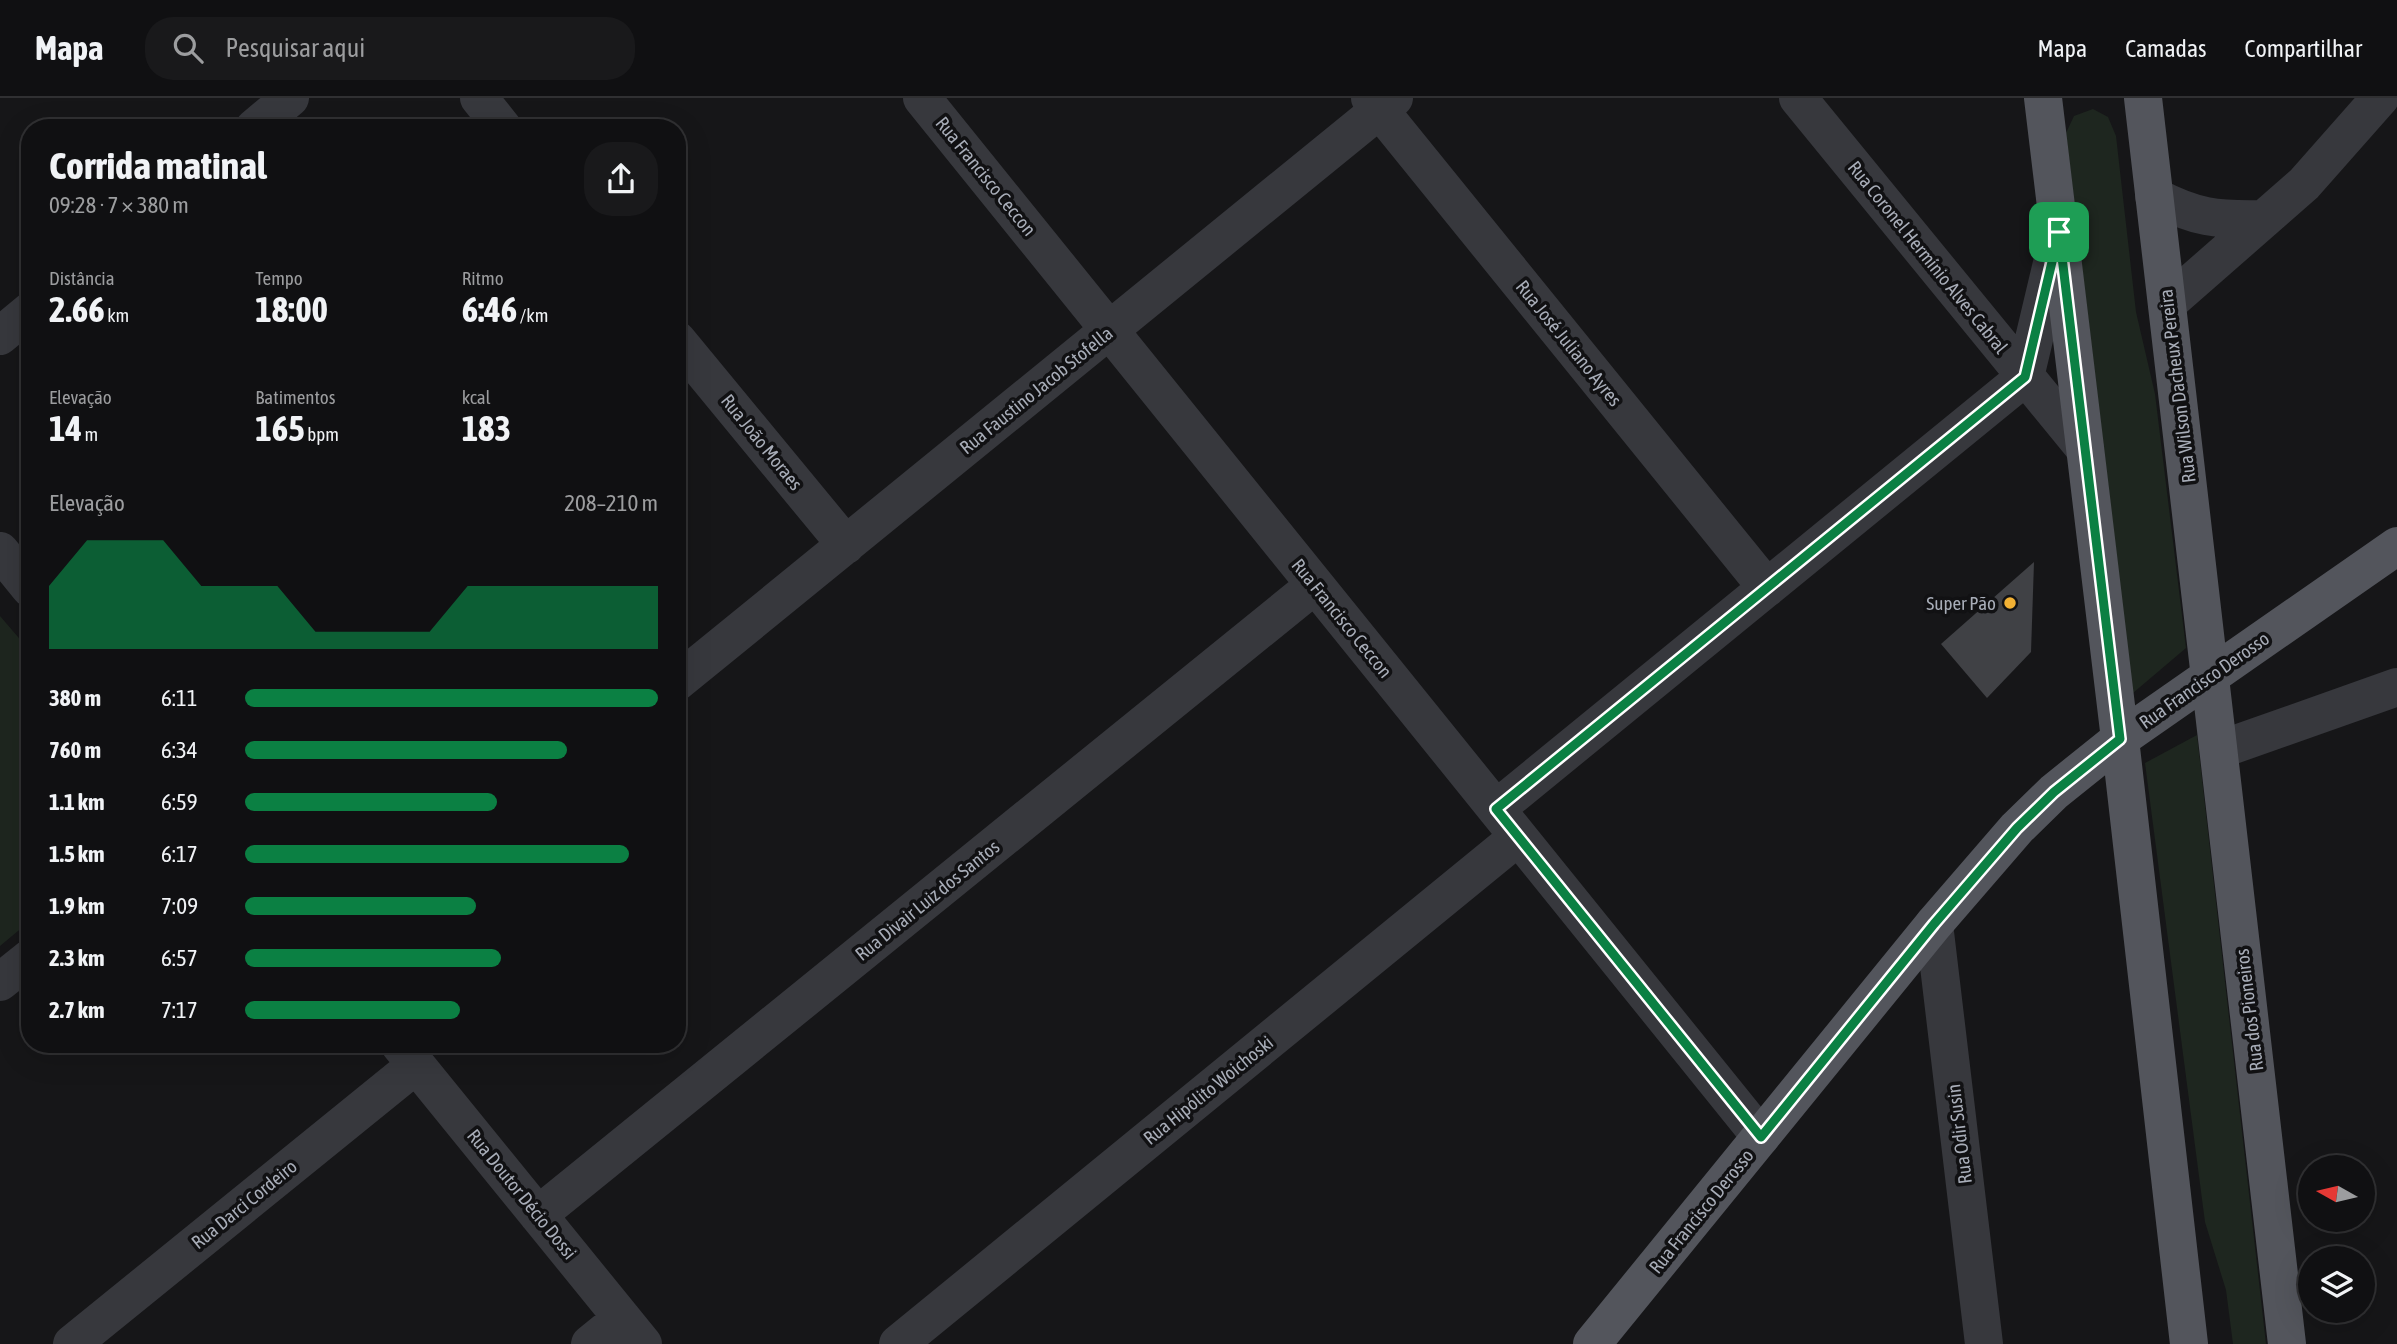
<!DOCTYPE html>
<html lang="pt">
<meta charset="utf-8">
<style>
:root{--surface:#101012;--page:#19191b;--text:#f1f3f6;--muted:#9c9d9f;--line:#303032;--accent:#0b8043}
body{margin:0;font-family:"Asap Condensed",sans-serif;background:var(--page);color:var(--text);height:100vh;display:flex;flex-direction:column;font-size:26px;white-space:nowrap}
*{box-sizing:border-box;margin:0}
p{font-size:23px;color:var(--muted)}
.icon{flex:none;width:38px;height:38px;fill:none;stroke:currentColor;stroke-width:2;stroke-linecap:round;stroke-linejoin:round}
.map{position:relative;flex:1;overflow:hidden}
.side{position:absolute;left:21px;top:21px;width:665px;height:934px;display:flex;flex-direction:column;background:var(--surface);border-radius:28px;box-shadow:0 7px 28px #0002,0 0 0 2px var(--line)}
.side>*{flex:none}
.needle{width:46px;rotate:278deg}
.buttons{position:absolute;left:2298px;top:1057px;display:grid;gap:14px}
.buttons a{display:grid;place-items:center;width:77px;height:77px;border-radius:50%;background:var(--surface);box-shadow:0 7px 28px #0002,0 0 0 2px var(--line);font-size:35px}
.pin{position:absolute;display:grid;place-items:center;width:60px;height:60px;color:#fff;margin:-30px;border-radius:14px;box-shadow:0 4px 10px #0006}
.round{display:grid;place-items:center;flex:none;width:74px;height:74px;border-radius:28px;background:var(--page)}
.headline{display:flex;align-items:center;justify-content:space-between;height:119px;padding:0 28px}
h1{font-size:38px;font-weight:700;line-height:52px}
.metrics{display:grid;grid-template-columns:repeat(3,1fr);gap:10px;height:119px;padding:7px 28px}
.metrics div{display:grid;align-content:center}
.metrics b{font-size:35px;font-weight:700}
.metrics small{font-size:19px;font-weight:400}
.metrics p{font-size:19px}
.chart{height:196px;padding:14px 28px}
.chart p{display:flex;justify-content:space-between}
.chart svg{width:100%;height:126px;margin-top:7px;fill:var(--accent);opacity:.7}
ul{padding:0 28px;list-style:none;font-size:23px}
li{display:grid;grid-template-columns:112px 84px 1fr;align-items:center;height:52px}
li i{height:18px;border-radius:9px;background:var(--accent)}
header{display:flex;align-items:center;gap:42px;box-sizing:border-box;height:98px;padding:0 35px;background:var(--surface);border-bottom:2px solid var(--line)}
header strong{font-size:33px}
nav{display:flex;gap:38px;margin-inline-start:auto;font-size:24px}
.search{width:490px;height:63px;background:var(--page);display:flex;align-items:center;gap:18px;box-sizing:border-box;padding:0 24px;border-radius:28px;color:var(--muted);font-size:26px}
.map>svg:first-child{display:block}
.green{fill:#1e261f}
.building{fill:#404145}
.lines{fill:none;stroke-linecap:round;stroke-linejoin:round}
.minor{stroke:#37383d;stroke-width:38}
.major{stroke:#53555c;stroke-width:38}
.route-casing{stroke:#fff;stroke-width:14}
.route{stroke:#0b8043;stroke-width:9}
.poi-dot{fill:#f2b134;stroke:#111113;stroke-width:2.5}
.labels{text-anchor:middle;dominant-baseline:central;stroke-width:7;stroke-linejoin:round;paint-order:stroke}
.street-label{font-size:19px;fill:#a8adb8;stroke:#111113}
.poi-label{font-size:19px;fill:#a8adb8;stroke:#111113;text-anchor:end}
</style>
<header>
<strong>Mapa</strong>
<div class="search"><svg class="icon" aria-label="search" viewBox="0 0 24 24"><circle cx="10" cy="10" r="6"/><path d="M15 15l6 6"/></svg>Pesquisar aqui</div>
<nav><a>Mapa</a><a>Camadas</a><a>Compartilhar</a></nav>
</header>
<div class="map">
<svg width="2397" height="1246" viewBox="0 0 2397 1246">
<rect width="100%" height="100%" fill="#161618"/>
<path class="green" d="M2093 11 2108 19 2116 38 2136 214 2155 296 2186 550 2133 595 2066 35 2074 18Z
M0 518 30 553V823L0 848Z
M2197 637 2266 1246H2233L2226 1192 2205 1124 2145 665Z"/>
<path class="building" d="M2034 464 2031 554 1987 600 1941 546Z"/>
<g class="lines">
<path class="minor" d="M479 0 503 30
M922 0 1761 1039
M1370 0 1767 490
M1798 0 2085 351
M254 30 290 0
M2154 98C2195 120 2217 122 2263 121
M2167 206 2304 86 2380 0
M0 238 30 213
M677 242 846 447
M0 453 30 490
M677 584 1394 0
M2219 652 2397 589
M1496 711 2025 279 2058 140
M1934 826 1984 1246
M0 884 30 860
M400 947 643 1246
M538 1117 1315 487
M72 1246 416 967
M590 1246 622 1220
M898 1246 1518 739"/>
<path class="major" d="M2043 0 2120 641 2189 1246
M2143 0 2287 1246
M1592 1246 1934 826 2017 730 2054 694 2120 641 2397 448"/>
</g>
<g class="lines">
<defs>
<path id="route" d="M2059 134 2120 641 2054 694 2017 730 1934 826 1761 1039 1496 711 2025 279Z"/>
</defs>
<use href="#route" class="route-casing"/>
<use href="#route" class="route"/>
</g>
<circle class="poi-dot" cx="2010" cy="505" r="7"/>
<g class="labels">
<g class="street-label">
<text transform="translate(986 78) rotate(51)">Rua Francisco Ceccon</text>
<text transform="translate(1928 159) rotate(51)">Rua Coronel Hermínio Alves Cabral</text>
<text transform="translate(1569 245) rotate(51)">Rua José Juliano Ayres</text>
<text transform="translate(2177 288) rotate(-97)">Rua Wilson Dacheux Pereira</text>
<text transform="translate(1036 292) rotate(-39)">Rua Faustino Jacob Stofella</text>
<text transform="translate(762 344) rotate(51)">Rua João Moraes</text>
<text transform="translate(1342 520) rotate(51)">Rua Francisco Ceccon</text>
<text transform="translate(2204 582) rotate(-35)">Rua Francisco Derosso</text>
<text transform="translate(927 802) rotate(-39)">Rua Divair Luiz dos Santos</text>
<text transform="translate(2249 912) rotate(-97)">Rua dos Pioneiros</text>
<text transform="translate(1208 992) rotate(-39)">Rua Hipólito Woichoski</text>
<text transform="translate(1959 1036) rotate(-97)">Rua Odir Susin</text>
<text transform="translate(522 1096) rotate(51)">Rua Doutor Décio Dossi</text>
<text transform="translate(244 1106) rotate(-39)">Rua Darci Cordeiro</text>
<text transform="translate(1701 1113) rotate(-51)">Rua Francisco Derosso</text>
</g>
<g class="poi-label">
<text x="1996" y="505">Super Pão</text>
</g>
</g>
</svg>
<div class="buttons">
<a><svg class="needle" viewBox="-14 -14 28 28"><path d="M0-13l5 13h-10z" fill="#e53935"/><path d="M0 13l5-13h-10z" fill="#9c9d9f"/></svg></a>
<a><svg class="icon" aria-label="layers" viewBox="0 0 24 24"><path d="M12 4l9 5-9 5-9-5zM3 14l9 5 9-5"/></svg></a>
</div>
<div class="pin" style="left:2059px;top:134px;background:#1e9e55"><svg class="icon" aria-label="arrive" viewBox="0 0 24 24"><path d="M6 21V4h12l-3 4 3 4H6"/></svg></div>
<section class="side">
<div class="headline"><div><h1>Corrida matinal</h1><p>09:28 · 7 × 380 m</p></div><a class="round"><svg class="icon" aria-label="share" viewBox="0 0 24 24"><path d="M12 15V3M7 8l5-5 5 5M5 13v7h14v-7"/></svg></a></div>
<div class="metrics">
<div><p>Distância</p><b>2.66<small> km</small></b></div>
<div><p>Tempo</p><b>18:00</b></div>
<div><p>Ritmo</p><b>6:46<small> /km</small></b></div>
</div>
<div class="metrics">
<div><p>Elevação</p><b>14<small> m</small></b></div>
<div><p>Batimentos</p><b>165<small> bpm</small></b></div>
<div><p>kcal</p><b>183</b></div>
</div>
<div class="chart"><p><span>Elevação</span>208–210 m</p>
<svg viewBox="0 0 160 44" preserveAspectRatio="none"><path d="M0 44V22L10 6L20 6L30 6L40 22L50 22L60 22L70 38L80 38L90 38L100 38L110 22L120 22L130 22L140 22L150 22L160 22V44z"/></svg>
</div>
<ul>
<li><b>380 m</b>6:11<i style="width:100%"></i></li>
<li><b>760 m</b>6:34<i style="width:78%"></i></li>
<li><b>1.1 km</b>6:59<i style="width:61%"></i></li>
<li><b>1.5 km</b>6:17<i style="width:93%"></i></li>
<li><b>1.9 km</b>7:09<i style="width:56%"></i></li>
<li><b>2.3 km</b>6:57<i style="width:62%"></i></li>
<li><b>2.7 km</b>7:17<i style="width:52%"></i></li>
</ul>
</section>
</div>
